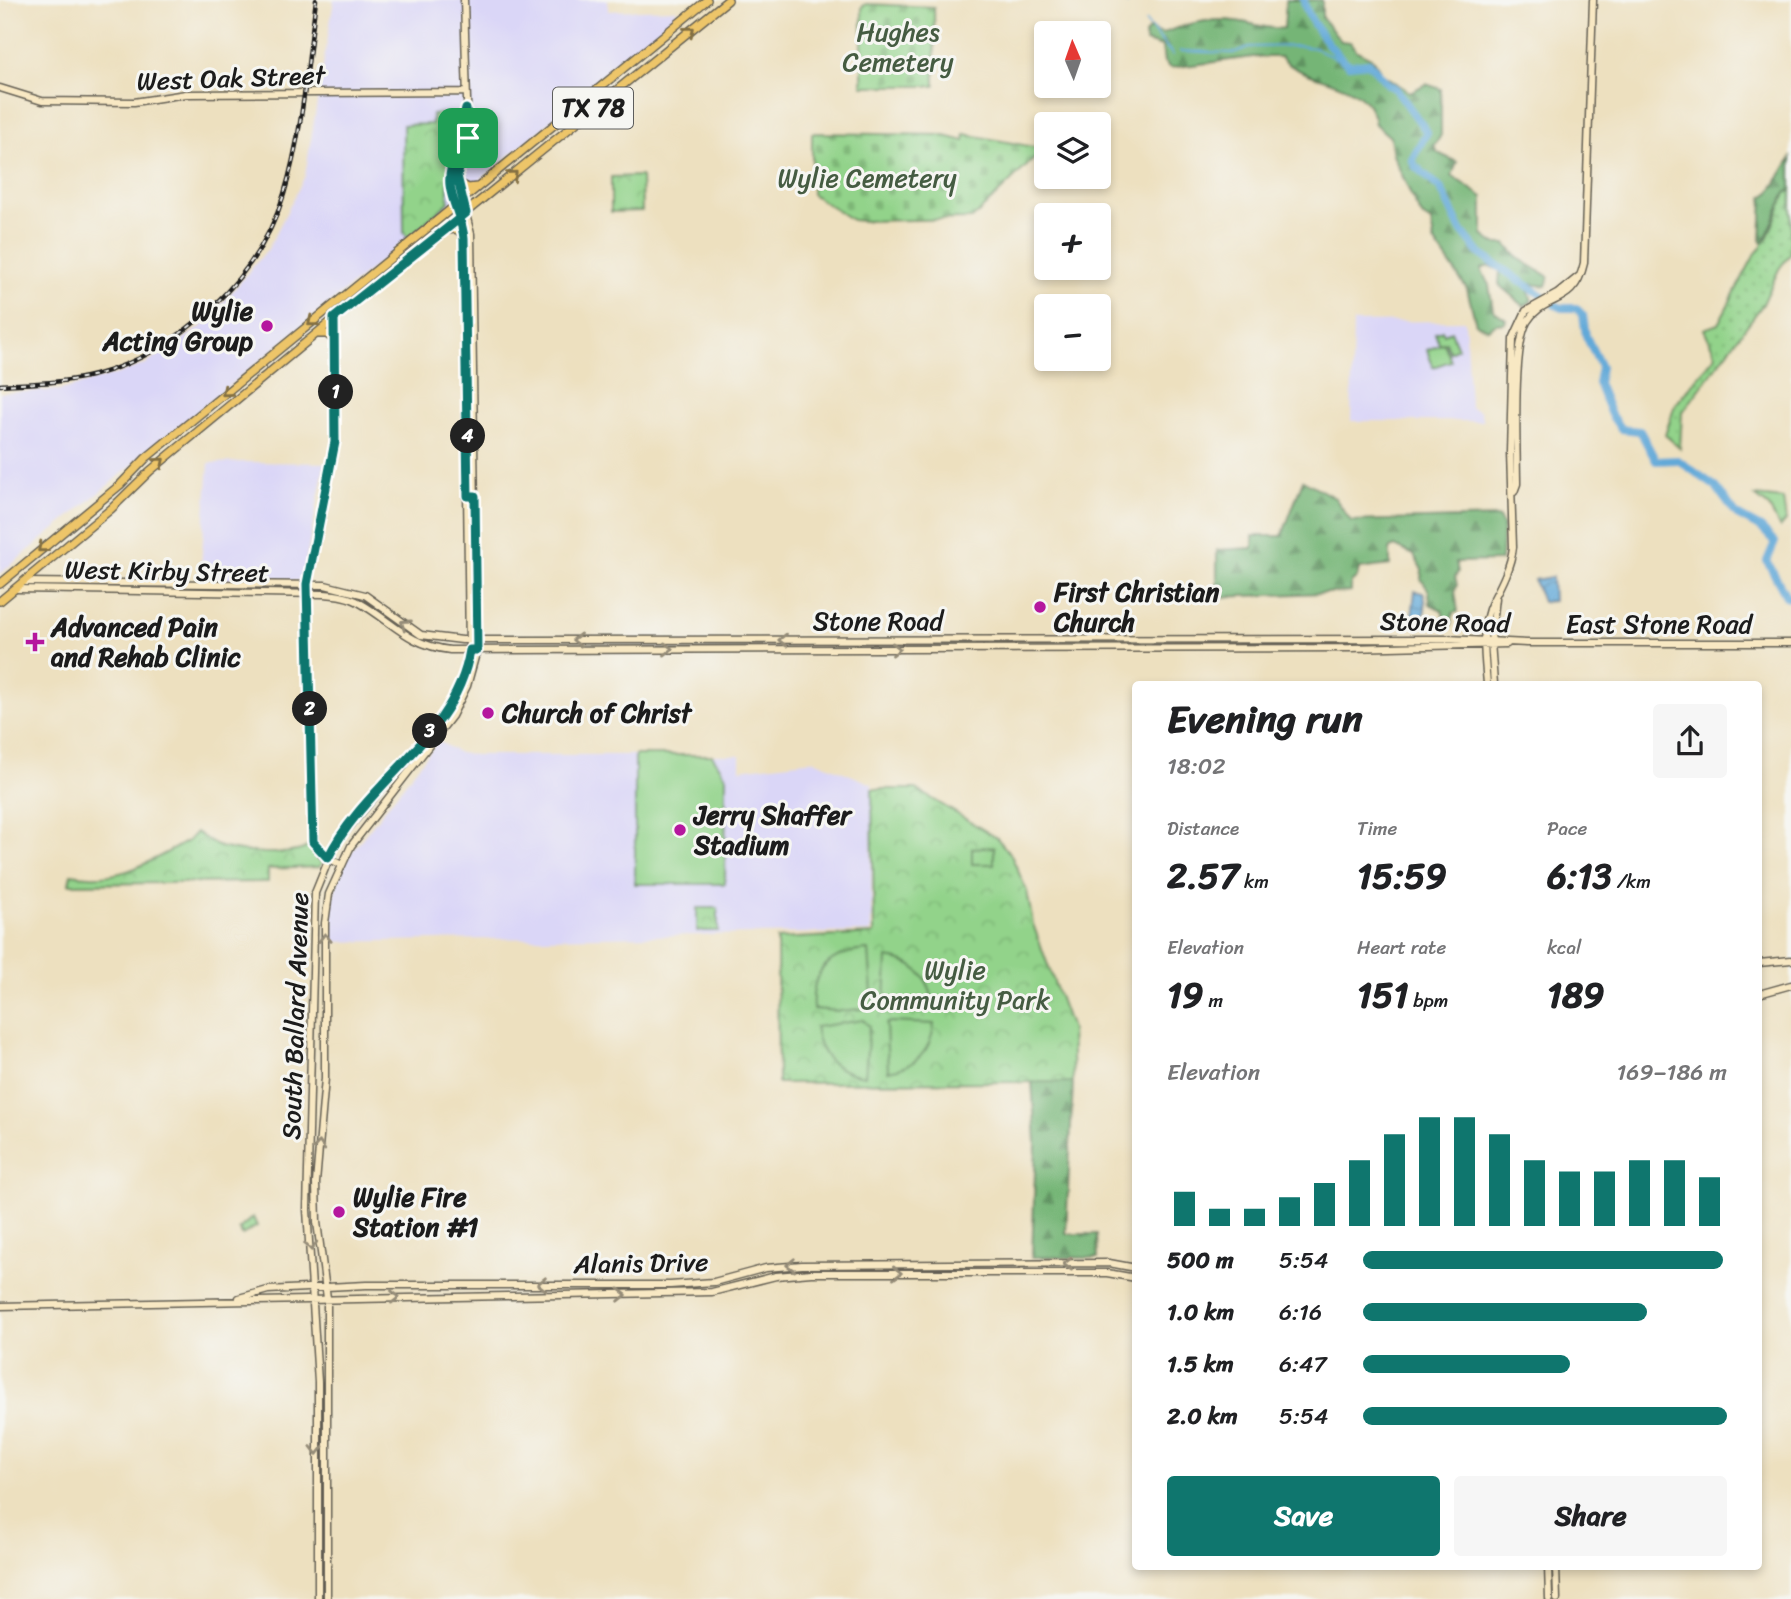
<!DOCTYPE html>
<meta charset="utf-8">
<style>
:root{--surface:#fff;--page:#f6f6f6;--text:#202124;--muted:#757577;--accent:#0f766e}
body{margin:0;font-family:Sriracha,sans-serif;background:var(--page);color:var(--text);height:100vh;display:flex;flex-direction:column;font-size:26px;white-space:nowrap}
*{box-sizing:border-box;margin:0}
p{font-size:23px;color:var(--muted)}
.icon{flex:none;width:38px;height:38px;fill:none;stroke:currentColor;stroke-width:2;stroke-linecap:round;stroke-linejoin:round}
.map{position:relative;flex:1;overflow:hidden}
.panel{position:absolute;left:1132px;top:681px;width:630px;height:889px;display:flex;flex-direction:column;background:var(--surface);border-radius:7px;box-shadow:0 4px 10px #0003}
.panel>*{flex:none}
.needle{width:46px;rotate:358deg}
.controls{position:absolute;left:1034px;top:21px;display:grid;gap:14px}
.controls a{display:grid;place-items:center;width:77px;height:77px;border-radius:7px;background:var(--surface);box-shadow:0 4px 10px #0003;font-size:35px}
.pin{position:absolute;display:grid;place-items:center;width:60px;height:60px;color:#fff;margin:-30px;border-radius:14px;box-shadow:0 4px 10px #0006}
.km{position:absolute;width:35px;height:35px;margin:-18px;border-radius:50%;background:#222;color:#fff;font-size:19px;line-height:35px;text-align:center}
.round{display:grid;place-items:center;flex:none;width:74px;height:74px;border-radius:7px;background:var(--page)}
.summary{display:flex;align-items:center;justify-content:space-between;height:119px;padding:0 35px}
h1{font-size:38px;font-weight:700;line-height:52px}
.metrics{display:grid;grid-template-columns:repeat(3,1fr);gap:10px;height:119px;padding:7px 35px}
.metrics div{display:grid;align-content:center}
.metrics b{font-size:35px;font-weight:700}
.metrics small{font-size:19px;font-weight:400}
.metrics p{font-size:19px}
.chart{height:196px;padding:14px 35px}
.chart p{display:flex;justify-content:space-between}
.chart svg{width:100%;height:126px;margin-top:7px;stroke:var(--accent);stroke-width:6}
.button{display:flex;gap:14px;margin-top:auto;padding:14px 35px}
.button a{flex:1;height:80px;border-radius:7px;background:var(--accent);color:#fff;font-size:28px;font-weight:700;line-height:80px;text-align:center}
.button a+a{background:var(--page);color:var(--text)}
ul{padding:0 35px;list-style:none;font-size:23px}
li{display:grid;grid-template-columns:112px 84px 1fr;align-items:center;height:52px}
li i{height:18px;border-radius:9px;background:var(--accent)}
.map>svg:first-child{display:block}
.built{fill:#dad6f7}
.grass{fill:url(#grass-dots);stroke:#577853;stroke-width:2}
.forest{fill:url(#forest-firs);stroke:#486849;stroke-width:2}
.cemetery{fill:url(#cemetery-stones);stroke:#577853;stroke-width:2}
.park{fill:url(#park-crowns);stroke:#577853;stroke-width:2}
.garden{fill:#92d38a;stroke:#577853;stroke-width:2}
.water{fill:url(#water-waves);stroke:#3f627a;stroke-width:2}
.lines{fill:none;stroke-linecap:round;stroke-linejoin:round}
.stream{stroke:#62a9d8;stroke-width:2}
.river{stroke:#62a9d8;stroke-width:8}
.secondary-casing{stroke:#656155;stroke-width:9}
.primary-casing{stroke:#656155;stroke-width:10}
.secondary{stroke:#f8e8c3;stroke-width:6}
.primary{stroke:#edc569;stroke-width:7}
.rail-casing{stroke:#1c1c1c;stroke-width:4.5}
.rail{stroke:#f6f6f2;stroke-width:2;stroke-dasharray:5;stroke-linecap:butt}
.oneway{stroke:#847042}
.oneway2{stroke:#958c78}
.route-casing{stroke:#fff;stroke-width:14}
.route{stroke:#0f766e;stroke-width:9}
.poi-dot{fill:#b5179e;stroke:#f6f6f2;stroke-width:2.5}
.labels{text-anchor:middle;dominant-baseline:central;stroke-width:6;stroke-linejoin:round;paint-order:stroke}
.shield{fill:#f6f6f2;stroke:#5d5d5c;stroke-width:2}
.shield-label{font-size:24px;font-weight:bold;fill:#1c1c1c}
.park-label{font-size:26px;fill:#455c42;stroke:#f6f6f2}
.street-label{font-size:26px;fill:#1c1c1c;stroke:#f6f6f2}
.poi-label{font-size:26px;font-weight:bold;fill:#1c1c1c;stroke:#f6f6f2;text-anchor:start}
</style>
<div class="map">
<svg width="1791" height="1599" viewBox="0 0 1791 1599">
<defs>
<pattern id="grass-dots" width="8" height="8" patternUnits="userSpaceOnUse" patternTransform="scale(1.75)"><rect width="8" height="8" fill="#92d38a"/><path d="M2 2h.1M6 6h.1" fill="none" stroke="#7db576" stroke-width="1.8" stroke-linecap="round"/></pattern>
<pattern id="forest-firs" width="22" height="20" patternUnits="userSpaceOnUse" patternTransform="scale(1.75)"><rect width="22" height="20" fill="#75b576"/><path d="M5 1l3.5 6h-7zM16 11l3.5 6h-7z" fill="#5f9260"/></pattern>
<pattern id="cemetery-stones" width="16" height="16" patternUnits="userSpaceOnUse" patternTransform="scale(1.75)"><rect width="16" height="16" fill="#92d38a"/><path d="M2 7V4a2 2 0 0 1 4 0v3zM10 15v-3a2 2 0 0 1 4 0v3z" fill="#7db576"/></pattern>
<pattern id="park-crowns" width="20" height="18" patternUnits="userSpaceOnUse" patternTransform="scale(1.75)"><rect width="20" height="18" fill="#92d38a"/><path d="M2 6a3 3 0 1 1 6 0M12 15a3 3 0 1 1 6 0" fill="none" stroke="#7db576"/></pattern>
<pattern id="water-waves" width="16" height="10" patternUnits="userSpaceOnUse" patternTransform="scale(1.75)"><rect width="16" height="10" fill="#62a9d8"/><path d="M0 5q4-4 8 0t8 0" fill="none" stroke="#5089ae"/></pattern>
</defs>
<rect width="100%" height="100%" fill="#f6f6f2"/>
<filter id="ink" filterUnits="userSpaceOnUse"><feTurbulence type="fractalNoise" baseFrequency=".0143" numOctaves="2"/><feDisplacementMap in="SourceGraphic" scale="14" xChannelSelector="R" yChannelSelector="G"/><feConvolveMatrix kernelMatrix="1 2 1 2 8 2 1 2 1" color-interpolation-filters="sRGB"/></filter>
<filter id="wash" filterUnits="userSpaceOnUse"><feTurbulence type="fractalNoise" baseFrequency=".00686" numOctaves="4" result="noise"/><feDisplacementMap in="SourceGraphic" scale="28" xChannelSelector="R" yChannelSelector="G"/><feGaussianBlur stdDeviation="1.57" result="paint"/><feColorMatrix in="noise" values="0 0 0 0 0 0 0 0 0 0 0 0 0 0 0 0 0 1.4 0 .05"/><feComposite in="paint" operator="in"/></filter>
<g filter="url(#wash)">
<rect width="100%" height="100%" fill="#ede0bf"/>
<path class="built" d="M334 0H608V11L676 9 678 17 0 574V393L61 390 117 374 146 364 204 325 268 249 305 176Z
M1465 321 1470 407 1480 411 1483 421H1351L1353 322Z
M246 462 325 463 302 581 200 579 209 463Z
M438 741 459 753 475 755H740V769L814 760 872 784 871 932 329 942 332 899 346 859Z"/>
<path class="grass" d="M1791 189V253L1779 269 1763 304 1682 413 1680 448 1665 435 1675 405 1716 355 1704 329 1718 324 1754 256 1767 239 1786 193Z"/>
<path class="forest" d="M1286 0H1322V18L1341 41 1350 42 1357 51 1373 59 1382 74 1410 92 1426 84 1441 89V135L1434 147 1438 153 1457 162 1452 176 1483 197V235L1495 244H1506L1518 258 1549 277 1546 286 1531 284 1528 289 1532 301 1524 306 1499 285 1500 270 1489 266 1481 269 1489 285 1493 310 1506 319 1505 323 1495 324 1488 329 1476 324 1467 289 1434 241 1431 222 1422 216 1415 204 1393 155 1390 137 1375 124C1368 75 1307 87 1281 57H1253L1170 68 1164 62 1162 47 1146 42 1145 35 1149 29 1162 34C1195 19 1222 16 1256 25 1266 27 1274 30 1284 28Z
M1791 158V189L1786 193 1764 242H1761L1763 197 1771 191Z
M1303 480 1335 498 1351 521 1498 517 1503 525 1501 561 1456 562 1458 572 1455 577 1457 585 1455 591 1458 612 1453 613 1451 626H1447L1442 610 1430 604 1429 591 1421 579 1422 570 1414 555 1395 546 1390 548V565L1359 569 1357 578 1351 583V592L1217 597V550L1253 548V536H1282Z
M1032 1082H1073L1066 1234H1097L1098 1258 1032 1257 1036 1142Z"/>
<path class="cemetery" d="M866 4 934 7 935 86H862V7Z
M812 133 941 135 964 141 965 134 1044 149 972 219 863 221 852 220 812 194Z"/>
<path class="park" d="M459 113C459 146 444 168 449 202L408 238 404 233 403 125 432 124V114Z
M641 176 642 211 611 212V177Z
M1442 330 1444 334 1451 331 1458 348 1450 352 1446 342 1439 344 1435 333Z
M1755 496 1783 499 1786 521 1780 528 1769 507Z
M872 789H916L997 838 1011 855 1027 891 1033 924 1071 1029 1073 1082 778 1083 777 939 874 934Z
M196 832C203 837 212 844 220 847 239 852 293 858 309 846L322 863 319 867 268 869V882L69 884 71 874C120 883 147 863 188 841Z
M697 908H718V931H697Z
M253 1217 257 1226 242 1235 239 1229Z"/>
<path class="garden" d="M1444 343 1451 361 1433 367 1427 350Z
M635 755H712L726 776 725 884H635Z
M994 847V864H972V848Z
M869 950 873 1008 839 1011 813 1009C810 969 831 952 869 950Z
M887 958C914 961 929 975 933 1002L887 1006 885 1003Z
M863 1020 869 1026 865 1076C835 1072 819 1057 815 1027Z
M889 1022 934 1024C931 1052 916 1067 888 1071L886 1024Z"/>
<path class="water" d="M1552 577 1553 601 1542 602 1534 580Z
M1415 591 1423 593C1427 600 1426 617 1419 621L1412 617Z"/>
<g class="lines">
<path class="stream" d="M1125 0 1127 4
M1146 22 1173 55
M1181 51 1233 53 1249 47 1300 46 1315 48 1349 65"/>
<path class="river" d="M1304 0C1305 18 1335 54 1349 65L1369 63 1388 84 1396 89 1427 132 1412 159 1415 166 1441 189 1460 229 1480 254 1543 296
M1555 305 1562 308H1576L1583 315 1586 336 1601 367 1598 383 1611 415 1621 429 1640 431 1656 461 1678 460 1716 487 1737 515 1761 528 1775 542 1767 561 1786 596 1791 598"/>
</g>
</g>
<g filter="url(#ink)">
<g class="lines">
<defs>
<path id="secondary" d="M0 88 42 101 134 102 186 94 465 92
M334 318 335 442 307 585 313 842 322 855 340 864
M1514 492 1517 484C1517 450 1512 348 1527 322 1545 293 1574 308 1584 263L1593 0
M24 582 325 585 365 595 421 635 462 640 1448 639 1527 643H1791
M17 589 323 594C335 595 349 596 360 603 393 622 408 645 450 650L1350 648 1507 644
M1487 684C1485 659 1480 626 1492 602 1501 585 1511 566 1513 547L1510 452 1513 339 1526 311 1557 294 1578 277
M1494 684 1491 641 1496 598
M1759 963 1791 960
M1759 994 1791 985
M239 1298 268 1290 366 1285H670L714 1282 766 1268 802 1265 1109 1263 1136 1268
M0 1306 712 1292 776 1276 811 1273H1107L1136 1278
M1548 1566 1549 1599
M1556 1566 1557 1599
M318 1599V1382L307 1210 315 893 335 844 445 713 459 687 469 654 464 239 450 178 465 111
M327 1599V1298L317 1222 316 1183 325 1078V923L329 894 351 846 452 716 467 686 477 650 471 234 457 179 468 133 464 0"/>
<path id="primary" d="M457 182 468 188 477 187
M445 230 457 229 464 236
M316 334H327L334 340
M0 584 120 485 146 458 707 0
M0 601 111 509 150 471 339 315 728 0"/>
</defs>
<use href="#secondary" class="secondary-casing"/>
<use href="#primary" class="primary-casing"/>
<use href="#secondary" class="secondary"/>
<use href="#primary" class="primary"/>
<defs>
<path id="rail" d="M0 385C32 383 64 383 95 375 179 352 259 278 284 194 303 131 307 65 316 0"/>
</defs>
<use href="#rail" class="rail-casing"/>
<use href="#rail" class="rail"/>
</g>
<defs><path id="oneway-chevron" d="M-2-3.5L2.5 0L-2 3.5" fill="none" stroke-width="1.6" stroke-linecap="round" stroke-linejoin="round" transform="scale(1.75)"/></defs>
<g class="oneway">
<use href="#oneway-chevron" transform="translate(690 31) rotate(-39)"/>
<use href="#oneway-chevron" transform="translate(513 175) rotate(-41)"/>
<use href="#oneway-chevron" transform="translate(312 322) rotate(141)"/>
<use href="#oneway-chevron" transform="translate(226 392) rotate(140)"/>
<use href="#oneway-chevron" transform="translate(160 462) rotate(-40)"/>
<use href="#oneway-chevron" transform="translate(42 548) rotate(141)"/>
</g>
<g class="oneway2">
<use href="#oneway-chevron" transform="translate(405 624) rotate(-145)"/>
<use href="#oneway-chevron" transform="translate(577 640) rotate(-180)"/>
<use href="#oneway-chevron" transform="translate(783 640) rotate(-180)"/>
<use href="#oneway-chevron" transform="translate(668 649)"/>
<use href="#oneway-chevron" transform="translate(896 649)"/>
<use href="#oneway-chevron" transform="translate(325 938) rotate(-91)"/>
<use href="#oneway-chevron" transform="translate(319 1146) rotate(-85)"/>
<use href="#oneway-chevron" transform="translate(311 1246) rotate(85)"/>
<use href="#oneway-chevron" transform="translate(1068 1264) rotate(180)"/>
<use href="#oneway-chevron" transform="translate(791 1265) rotate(178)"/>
<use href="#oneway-chevron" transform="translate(897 1273)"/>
<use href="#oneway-chevron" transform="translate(542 1284) rotate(179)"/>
<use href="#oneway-chevron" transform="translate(622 1295) rotate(-1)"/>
<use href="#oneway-chevron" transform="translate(395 1297)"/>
<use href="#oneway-chevron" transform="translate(317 1450) rotate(90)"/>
</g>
</g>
<g class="lines" filter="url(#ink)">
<defs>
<path id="route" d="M468 138 457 176 466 213 455 222 334 318 335 442 307 584 313 842 328 858C365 782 456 738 470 650H477L475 496H468L464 239C463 220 452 204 450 185 448 167 458 154 462 137 464 128 463 118 466 109L468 138"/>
</defs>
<use href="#route" class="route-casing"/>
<use href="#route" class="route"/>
</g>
<g class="poi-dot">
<circle cx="267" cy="326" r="7"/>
<circle cx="1040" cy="607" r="7"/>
<path d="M31.5 631.5h7v7h7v7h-7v7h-7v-7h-7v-7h7z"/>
<circle cx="488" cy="713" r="7"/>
<circle cx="680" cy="830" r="7"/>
<circle cx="339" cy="1212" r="7"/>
</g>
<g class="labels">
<rect class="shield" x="553" y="87.5" width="80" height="41" rx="5"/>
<g class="shield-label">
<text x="593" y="108">TX 78</text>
</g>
<g class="park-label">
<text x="898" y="32">Hughes<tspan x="898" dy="30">Cemetery</tspan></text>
<text x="867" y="178">Wylie Cemetery</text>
<text x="955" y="970">Wylie<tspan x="955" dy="30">Community Park</tspan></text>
</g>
<g class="street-label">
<text transform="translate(231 78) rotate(-2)">West Oak Street</text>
<text transform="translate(167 571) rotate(1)">West Kirby Street</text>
<text x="878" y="621">Stone Road</text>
<text transform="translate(1445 622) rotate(1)">Stone Road</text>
<text x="1659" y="624">East Stone Road</text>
<text transform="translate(295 1016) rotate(-88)">South Ballard Avenue</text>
<text transform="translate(641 1263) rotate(-1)">Alanis Drive</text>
</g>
<g class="poi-label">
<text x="253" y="311" text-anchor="end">Wylie<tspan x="253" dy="30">Acting Group</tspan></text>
<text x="1054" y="592">First Christian<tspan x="1054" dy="30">Church</tspan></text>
<text x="51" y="627">Advanced Pain<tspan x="51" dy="30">and Rehab Clinic</tspan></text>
<text x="502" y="713">Church of Christ</text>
<text x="694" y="815">Jerry Shaffer<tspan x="694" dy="30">Stadium</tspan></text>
<text x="353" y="1197">Wylie Fire<tspan x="353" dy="30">Station #1</tspan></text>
</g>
</g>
</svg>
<div class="controls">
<a><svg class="needle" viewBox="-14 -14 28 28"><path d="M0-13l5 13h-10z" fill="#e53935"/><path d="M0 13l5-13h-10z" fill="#757577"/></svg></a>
<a><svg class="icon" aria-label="layers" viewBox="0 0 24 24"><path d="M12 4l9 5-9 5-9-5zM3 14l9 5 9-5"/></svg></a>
<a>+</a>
<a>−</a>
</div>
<div class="pin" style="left:468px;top:138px;background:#1e9e55"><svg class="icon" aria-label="arrive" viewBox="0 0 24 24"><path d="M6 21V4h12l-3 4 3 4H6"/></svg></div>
<b class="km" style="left:336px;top:392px">1</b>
<b class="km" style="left:310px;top:709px">2</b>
<b class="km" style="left:430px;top:731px">3</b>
<b class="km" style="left:468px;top:436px">4</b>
<section class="panel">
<div class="summary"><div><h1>Evening run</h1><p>18:02</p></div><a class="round"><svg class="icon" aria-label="share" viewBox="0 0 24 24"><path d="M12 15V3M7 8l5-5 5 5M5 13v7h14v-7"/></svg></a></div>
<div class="metrics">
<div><p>Distance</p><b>2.57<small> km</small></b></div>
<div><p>Time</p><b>15:59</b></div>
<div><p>Pace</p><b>6:13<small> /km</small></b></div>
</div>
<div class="metrics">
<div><p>Elevation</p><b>19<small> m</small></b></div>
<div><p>Heart rate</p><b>151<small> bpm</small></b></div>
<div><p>kcal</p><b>189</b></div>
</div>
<div class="chart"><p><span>Elevation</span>169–186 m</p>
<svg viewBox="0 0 160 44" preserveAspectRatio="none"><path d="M5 44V32M15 44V38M25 44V38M35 44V34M45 44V29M55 44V21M65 44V12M75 44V6M85 44V6M95 44V12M105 44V21M115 44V25M125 44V25M135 44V21M145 44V21M155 44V27"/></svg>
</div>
<ul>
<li><b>500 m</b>5:54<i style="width:99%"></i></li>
<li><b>1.0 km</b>6:16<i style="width:78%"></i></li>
<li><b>1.5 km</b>6:47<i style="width:57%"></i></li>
<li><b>2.0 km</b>5:54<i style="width:100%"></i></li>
</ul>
<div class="button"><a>Save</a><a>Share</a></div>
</section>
</div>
